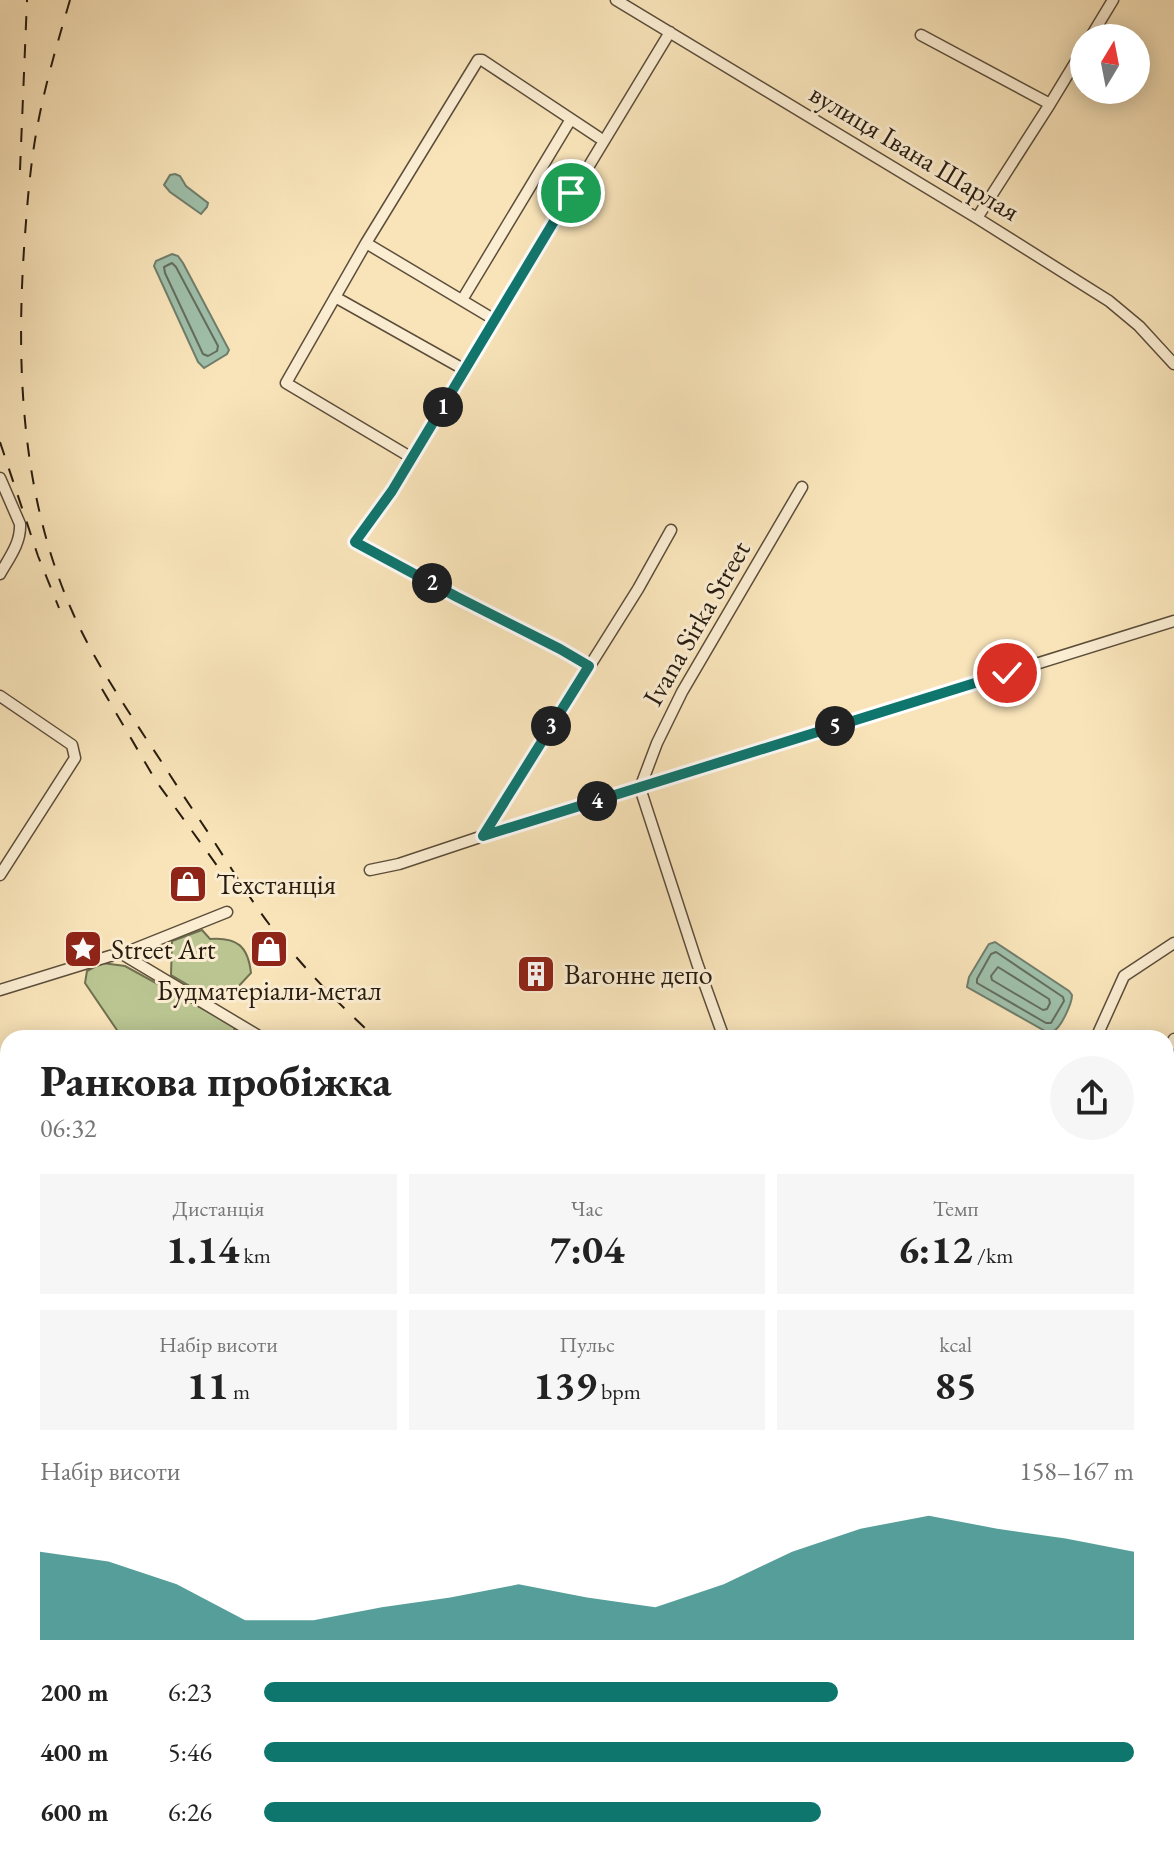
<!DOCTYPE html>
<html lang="uk">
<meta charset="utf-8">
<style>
:root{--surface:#fff;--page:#f6f6f6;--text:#222;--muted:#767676;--accent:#0f766e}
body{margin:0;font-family:"EB Garamond",serif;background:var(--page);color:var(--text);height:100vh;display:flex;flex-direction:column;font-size:30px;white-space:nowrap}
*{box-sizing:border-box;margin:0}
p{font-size:26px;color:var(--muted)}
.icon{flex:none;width:44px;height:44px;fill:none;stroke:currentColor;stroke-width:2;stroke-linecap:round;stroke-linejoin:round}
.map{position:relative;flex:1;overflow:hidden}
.sheet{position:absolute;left:0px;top:1030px;width:1174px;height:828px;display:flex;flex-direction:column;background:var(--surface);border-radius:24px 24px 0 0;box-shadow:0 4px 20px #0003}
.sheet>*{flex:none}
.needle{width:52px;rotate:10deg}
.controls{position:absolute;left:1070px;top:24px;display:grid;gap:16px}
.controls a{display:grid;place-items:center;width:80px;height:80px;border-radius:50%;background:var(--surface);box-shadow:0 4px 20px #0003;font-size:40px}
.pin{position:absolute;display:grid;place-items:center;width:68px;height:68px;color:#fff;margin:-34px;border:4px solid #fff;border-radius:50%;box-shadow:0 2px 8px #0007}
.km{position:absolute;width:40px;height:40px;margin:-20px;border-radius:50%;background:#222;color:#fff;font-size:22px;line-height:40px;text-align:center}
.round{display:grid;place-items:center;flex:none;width:84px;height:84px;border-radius:42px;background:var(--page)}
.head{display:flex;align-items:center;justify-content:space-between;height:136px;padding:0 40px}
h1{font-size:44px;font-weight:700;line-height:60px}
.figures{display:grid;grid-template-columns:repeat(3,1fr);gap:12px;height:136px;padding:8px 40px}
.figures div{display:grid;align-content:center;border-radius:0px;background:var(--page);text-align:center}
.figures b{font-size:40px;font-weight:700}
.figures small{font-size:22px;font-weight:400}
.figures p{font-size:22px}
.chart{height:224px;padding:16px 40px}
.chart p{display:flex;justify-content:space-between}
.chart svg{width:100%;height:144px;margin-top:8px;fill:var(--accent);opacity:.7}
ul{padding:0 40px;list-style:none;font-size:26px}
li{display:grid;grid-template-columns:128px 96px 1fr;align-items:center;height:60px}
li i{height:20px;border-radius:10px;background:var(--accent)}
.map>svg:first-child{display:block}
.green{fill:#bac592;stroke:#707051;stroke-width:2}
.water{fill:#9fbfaa;stroke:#6f7e6c;stroke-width:2}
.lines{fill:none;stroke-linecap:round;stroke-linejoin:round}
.shore{stroke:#636e5d;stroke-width:2}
.minor-casing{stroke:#5c4e3a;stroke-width:13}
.minor{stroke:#fbedd2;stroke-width:10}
.rail{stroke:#271c10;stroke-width:2;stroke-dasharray:14 14;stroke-linecap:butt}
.route-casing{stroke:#fff;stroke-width:16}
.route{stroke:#0f766e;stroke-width:10}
.labels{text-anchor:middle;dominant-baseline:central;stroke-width:6;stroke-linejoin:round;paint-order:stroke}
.street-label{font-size:28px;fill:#271c10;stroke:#fbedd2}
.poi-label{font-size:28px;fill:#271c10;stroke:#fbedd2;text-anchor:start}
</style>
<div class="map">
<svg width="1174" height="1858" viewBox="0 0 1174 1858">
<rect width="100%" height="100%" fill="#f9e4ba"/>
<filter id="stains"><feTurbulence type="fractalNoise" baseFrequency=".0025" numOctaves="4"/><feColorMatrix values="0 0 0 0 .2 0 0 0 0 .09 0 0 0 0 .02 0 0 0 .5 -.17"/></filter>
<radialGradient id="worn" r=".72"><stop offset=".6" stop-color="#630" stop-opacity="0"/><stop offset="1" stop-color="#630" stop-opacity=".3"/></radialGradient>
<path class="green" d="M202 930 210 939C237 937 248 946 251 973L237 988 228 989 219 996H213L200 992 171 975 172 941Z
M102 963 125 966 236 1027 229 1038H126L121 1036 85 983 87 971Z"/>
<path class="water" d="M175 174 180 176 186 186 208 203 207 207 201 214 170 192 164 185 170 175Z
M172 254 178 256 183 263 229 350 227 354 204 368 198 362 154 266 156 261Z
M995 942 1069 991 1072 995C1072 1003 1061 1029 1052 1032 1050 1032 1047 1031 1045 1031L967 987 969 977 987 947 989 944Z"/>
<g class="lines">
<path class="shore" d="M172 263 176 267 218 346 217 351 208 356 203 354 165 273 164 267Z
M996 952 1063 997 1064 1001 1051 1023H1046L977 983V979L991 954Z
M998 967 1049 999 1050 1003 1047 1009 1043 1010 992 980 991 976Z"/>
<defs>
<path id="minor" d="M616 0 977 218 1109 301 1139 326 1174 364
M921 35 1050 104
M1090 38 1113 0
M977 218 1050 104 1084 48
M366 243 495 320
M335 297 465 370
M462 300 571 119
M412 458 286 383 366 243 478 60H482L598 137
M0 478 20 524C21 543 9 558 0 574
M589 666 560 649 457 597 355 542 392 491 670 32
M0 696 72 745 75 758 0 875
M640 788 657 743 682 692 802 487
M640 788 697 963 724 1038
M483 836 638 589 671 530
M370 870 399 864 483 836 1174 621
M122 954 262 1038
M0 990 110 956 122 954 227 912
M1096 1038 1124 976 1174 943
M1166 1051 1174 1039
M1166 1271 1174 1261
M1166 1314 1174 1316
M0 1361 8 1366
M1166 1517 1174 1522
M0 1520 8 1525
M0 1729 8 1716
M541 1850 555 1858
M75 1858 79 1850
M282 1858 287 1850
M608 1858 612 1850"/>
</defs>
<use href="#minor" class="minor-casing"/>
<use href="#minor" class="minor"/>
<path class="rail" d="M70 0C58 41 46 81 38 123 30 164 27 207 24 249 16 371 22 497 72 611 91 655 119 697 145 737 162 762 178 788 195 813 220 849 242 888 269 924 300 964 338 1004 376 1038
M20 170 27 0
M0 442 38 556 59 608
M102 689 156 781 218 867
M1166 1493 1174 1498"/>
</g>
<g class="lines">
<defs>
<path id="route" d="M571 193 392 491 355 542 457 597 560 649 589 666 483 836 1007 673"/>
</defs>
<use href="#route" class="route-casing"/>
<use href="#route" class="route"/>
</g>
<defs>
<symbol id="shop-square" viewBox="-11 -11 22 22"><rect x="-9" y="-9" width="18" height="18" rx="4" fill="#8f2418" stroke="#fbedd2"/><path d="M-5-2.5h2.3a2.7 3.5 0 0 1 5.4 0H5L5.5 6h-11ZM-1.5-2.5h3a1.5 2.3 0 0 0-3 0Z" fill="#fff"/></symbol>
<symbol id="sight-square" viewBox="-11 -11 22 22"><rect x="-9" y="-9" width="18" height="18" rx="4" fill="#8f2418" stroke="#fbedd2"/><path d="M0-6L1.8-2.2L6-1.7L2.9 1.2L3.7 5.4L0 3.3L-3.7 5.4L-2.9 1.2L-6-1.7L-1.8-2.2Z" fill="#fff"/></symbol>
<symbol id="building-square" viewBox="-11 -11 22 22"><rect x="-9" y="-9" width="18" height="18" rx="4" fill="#8f2418" stroke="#fbedd2"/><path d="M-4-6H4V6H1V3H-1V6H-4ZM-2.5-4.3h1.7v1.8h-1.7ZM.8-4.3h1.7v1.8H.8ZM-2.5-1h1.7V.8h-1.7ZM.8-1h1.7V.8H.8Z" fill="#fff"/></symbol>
</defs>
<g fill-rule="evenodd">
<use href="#shop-square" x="166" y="862" width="44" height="44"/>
<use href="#sight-square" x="61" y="927" width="44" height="44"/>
<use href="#shop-square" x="247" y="927" width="44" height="44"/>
<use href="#building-square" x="514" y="952" width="44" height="44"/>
</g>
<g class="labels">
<g class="street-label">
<text transform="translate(915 152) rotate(31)">вулиця Івана Шарлая</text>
<text transform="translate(696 623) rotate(-60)">Ivana Sirka Street</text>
</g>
<g class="poi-label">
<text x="216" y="884">Техстанція</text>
<text x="111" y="949">Street Art</text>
<text x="564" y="974">Вагонне депо</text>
<text x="269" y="990" text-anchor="middle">Будматеріали-метал</text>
</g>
</g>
<rect width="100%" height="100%" filter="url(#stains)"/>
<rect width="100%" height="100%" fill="url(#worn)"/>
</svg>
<div class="controls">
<a><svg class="needle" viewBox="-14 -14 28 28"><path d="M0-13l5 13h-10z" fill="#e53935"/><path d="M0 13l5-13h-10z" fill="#767676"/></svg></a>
</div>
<div class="pin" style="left:571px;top:193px;background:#1e9e55"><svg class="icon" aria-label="arrive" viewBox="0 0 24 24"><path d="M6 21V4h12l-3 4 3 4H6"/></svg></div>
<div class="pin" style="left:1007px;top:673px;background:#d93025"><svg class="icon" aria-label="check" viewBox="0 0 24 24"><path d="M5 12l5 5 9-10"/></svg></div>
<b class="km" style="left:443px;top:407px">1</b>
<b class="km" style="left:432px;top:583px">2</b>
<b class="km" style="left:551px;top:726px">3</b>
<b class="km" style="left:597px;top:801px">4</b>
<b class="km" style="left:835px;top:726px">5</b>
<section class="sheet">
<div class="head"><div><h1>Ранкова пробіжка</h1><p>06:32</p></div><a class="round"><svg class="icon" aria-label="share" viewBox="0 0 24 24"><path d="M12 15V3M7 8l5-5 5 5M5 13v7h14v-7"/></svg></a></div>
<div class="figures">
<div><p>Дистанція</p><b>1.14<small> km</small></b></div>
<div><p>Час</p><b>7:04</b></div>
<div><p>Темп</p><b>6:12<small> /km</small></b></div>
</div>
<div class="figures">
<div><p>Набір висоти</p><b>11<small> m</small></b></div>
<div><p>Пульс</p><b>139<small> bpm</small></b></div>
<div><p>kcal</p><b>85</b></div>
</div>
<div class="chart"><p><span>Набір висоти</span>158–167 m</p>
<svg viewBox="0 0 160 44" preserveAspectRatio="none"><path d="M0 44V17L10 20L20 27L30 38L40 38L50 34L60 31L70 27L80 31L90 34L100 27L110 17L120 10L130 6L140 10L150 13L160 17V44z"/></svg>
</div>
<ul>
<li><b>200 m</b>6:23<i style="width:66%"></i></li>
<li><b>400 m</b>5:46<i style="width:100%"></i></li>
<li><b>600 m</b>6:26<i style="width:64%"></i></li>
</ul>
</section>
</div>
